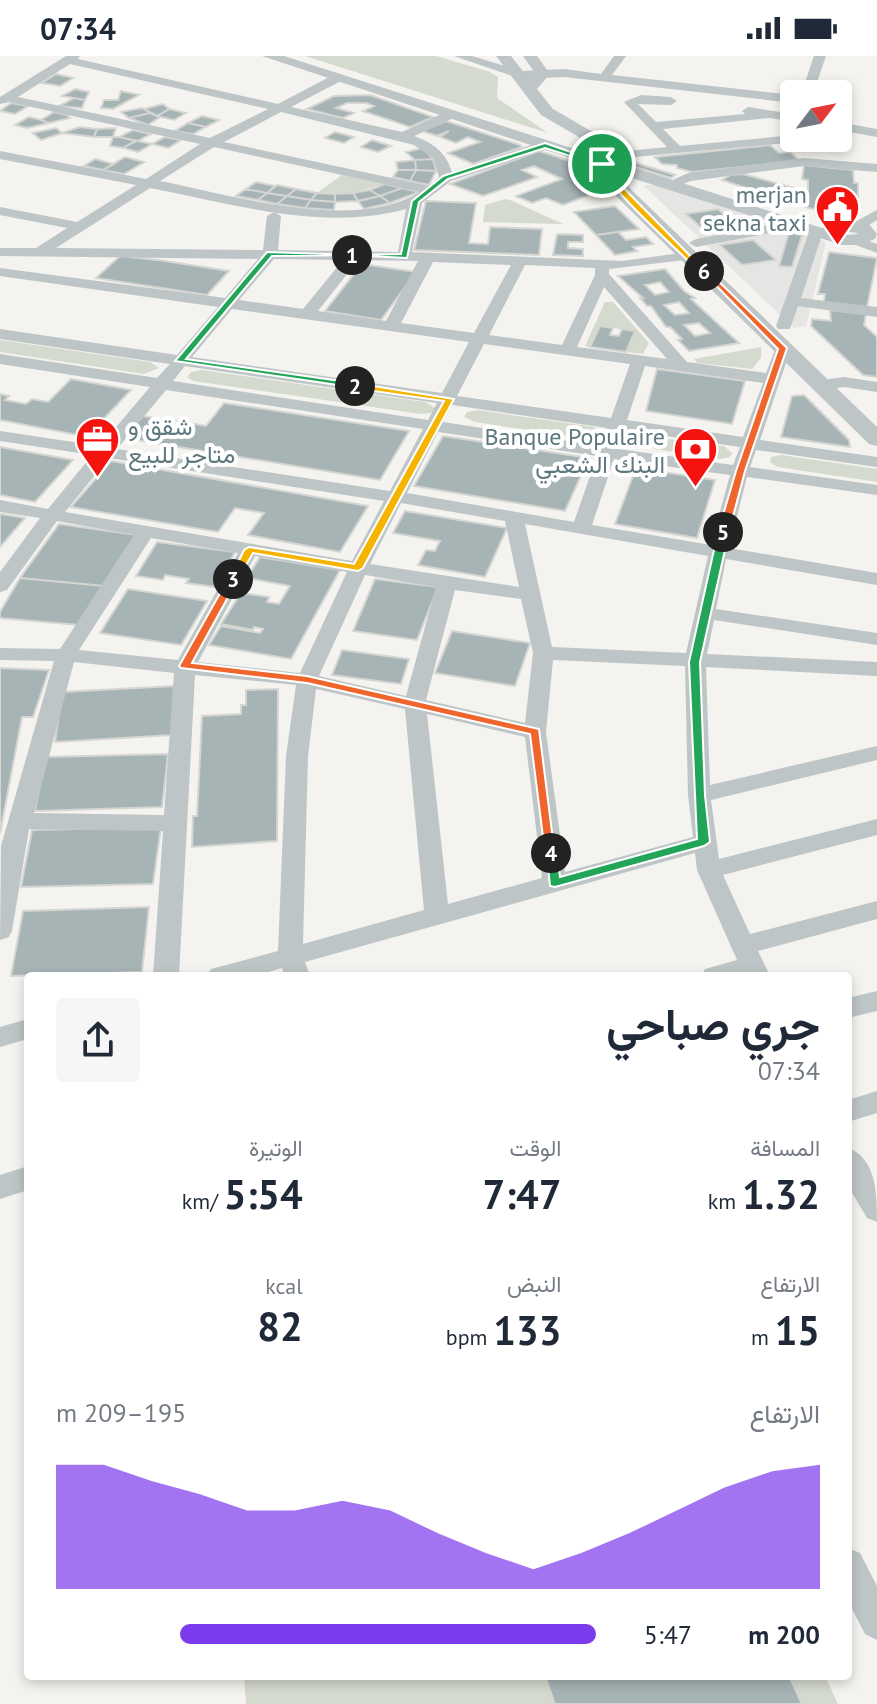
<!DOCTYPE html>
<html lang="ar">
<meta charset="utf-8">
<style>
:root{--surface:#fff;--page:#f6f6f7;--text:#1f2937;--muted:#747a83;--accent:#7c3aed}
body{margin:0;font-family:"PT Sans",Vazirmatn,sans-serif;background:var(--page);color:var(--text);direction:rtl;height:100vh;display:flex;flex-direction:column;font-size:30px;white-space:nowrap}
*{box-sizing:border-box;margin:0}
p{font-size:26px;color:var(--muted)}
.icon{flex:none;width:44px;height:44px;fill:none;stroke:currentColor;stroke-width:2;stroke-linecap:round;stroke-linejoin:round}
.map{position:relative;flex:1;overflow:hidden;direction:ltr}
.drawer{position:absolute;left:24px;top:916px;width:828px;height:708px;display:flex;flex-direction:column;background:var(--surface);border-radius:8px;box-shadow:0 4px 12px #0003;direction:rtl}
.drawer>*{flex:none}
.needle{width:52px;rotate:58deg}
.controls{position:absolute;left:780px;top:24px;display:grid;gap:16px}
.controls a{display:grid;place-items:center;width:72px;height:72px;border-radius:8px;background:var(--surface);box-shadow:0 4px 12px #0003;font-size:40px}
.pin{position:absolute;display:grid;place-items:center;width:68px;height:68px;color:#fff;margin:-34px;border:4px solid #fff;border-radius:50%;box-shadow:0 2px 8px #0007}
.km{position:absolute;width:40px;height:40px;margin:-20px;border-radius:50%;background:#222;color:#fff;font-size:22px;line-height:40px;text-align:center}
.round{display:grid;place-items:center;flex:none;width:84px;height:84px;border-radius:8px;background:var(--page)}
.head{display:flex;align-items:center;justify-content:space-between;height:136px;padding:0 32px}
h1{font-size:44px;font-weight:700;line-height:60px}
.stats{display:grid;grid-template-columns:repeat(3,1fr);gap:12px;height:136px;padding:8px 32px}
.stats div{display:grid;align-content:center}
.stats b{font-size:40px;font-weight:700}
.stats small{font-size:22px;font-weight:400}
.stats p{font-size:22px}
.chart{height:224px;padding:16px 32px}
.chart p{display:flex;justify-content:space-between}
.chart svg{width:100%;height:144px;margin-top:8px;fill:var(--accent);opacity:.7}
ul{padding:0 32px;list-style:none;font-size:26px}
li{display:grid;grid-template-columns:128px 96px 1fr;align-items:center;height:60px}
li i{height:20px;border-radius:10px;background:var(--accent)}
.status{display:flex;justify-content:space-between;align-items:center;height:56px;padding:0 40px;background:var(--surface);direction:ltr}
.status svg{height:22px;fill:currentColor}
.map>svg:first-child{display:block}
.built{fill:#e5e5e3}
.green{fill:#d5dace}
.building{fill:#a7b4b6;stroke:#d5d5d2;stroke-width:2;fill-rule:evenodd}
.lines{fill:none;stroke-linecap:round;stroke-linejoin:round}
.minor{fill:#bec5c7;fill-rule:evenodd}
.tertiary{fill:#bec5c7;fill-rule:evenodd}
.split-1{fill:#22a559;stroke:#fff;stroke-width:2}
.split-2{fill:#22a559;stroke:#fff;stroke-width:2}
.split-3{fill:#f5b400;stroke:#fff;stroke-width:2}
.split-4{fill:#f0652b;stroke:#fff;stroke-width:2}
.split-5{fill:#22a559;stroke:#fff;stroke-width:2}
.split-6{fill:#f0652b;stroke:#fff;stroke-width:2}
.split-7{fill:#f5b400;stroke:#fff;stroke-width:2}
.labels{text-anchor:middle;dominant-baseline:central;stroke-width:8;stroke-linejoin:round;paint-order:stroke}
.far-poi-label{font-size:24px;fill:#5c777e;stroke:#fff;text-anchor:end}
</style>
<div class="status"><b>07:34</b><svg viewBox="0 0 49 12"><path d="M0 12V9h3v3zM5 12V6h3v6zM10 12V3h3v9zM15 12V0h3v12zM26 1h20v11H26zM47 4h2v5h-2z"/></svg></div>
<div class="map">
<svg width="877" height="1648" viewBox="0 0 877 1648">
<rect width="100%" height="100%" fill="#f4f3ef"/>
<path class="built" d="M653 128 826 186 806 270 794 272 644 130Z"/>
<path class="green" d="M305 0H436L490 16 498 21 497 42 548 77Z
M342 119 385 128 353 137H317Z
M505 143 510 144 563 168 483 166 485 149Z
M605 246H613L649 287 643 298 626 296 634 275 600 270 590 291 585 290Z
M0 284 150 306 159 312 144 318 0 296Z
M761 291V302L752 313 697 307 694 303Z
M202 314 425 346 435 352 431 357 421 358 193 325 187 321 191 316Z
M478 354 594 371 601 378 588 383 475 366 464 361 467 356Z
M653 381 724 390 732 397 730 401 720 403 655 393 648 388Z
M781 399 877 413V426L778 411 770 406 771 401Z
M244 1620H825L838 1648H246Z"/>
<path class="building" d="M56 18 73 22 60 30 42 27Z
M75 33 89 36 85 44 62 40Z
M121 35 139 39 113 53 101 52 104 44H118Z
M370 39 433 61 410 71 363 55 374 50 366 47H347L336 52 354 57 343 62 307 53 334 40Z
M74 42 85 44 82 52 59 50Z
M11 47 28 50 15 58 0 55Z
M163 48 169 53 157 60 144 53Z
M142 52 150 57 129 62 121 56Z
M169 53 186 57 174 64 157 60Z
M54 56 67 59 70 62 49 67 41 64Z
M150 57 160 61 148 69 129 62Z
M202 60 219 64 206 71 188 67Z
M29 61 41 64 49 67 27 72 15 69Z
M446 65 520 89 522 91 473 108 448 97 480 86 468 81 456 87 440 81 449 75 437 80 422 75Z
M188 67 206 71 193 78 175 75Z
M80 71 97 73 94 81 62 77Z
M56 72 62 77 41 84 33 77Z
M116 72 113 81H94L97 73Z
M133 74 151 78 138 85 119 81Z
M335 76 354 81 344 87 325 82Z
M113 81H119L136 85 123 92 110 90Z
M165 81 181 84 168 92 152 88Z
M372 84 391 90 378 96 361 91Z
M136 85H138L152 88 138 96 123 92Z
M770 89 779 97 790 96 800 105 692 116 677 112V109L662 108 655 101Z
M423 92 433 103 415 104 406 96Z
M539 95 570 105 600 135 563 149 546 142 532 147 516 140 562 123 534 110 522 114 537 121 483 140 450 128Z
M125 101 144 106 124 118 103 114Z
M95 103 114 108 103 114 84 110Z
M433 103 436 115 416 114 415 104Z
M623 103 675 119 671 122 619 106Z
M415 104 416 114H398L396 106Z
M804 109 853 114 854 127H858V144L850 148 812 153 722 124 731 119 743 118 808 136V124L802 123Z
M398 114H416L410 125 393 121Z
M416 114 436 115 429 129 410 125Z
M256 126 275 130 267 137 246 133Z
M385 128 402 132 380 140 370 134Z
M277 129 296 133 287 140 267 137Z
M402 132 419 136 390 147 380 140Z
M246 133 267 137 258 144 236 140Z
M296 133 317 137 311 144 287 140Z
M370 134 380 140 358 145 353 137Z
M267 137 287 140 277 148 258 144Z
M317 137 335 138V146L311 144Z
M353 137 358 145 335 146V138Z
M287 140 311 144 305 152 277 148Z
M380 140 390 147 364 153 358 145Z
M311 144 335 146 334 154 305 152Z
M426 145 476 147 469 187 488 188 490 171 542 173 539 199 414 194Z
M615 150 639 173 596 179 574 156Z
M718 153 739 172 707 177 686 158Z
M618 176 626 184 646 181 653 188 633 191 637 195 615 199 596 179Z
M789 176 802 179 792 211 779 210Z
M557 178 583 179V186H568V192L583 193V200L553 199Z
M753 184 776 204 742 209 720 189Z
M829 196 877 202 867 251 824 246 825 238H818Z
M120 200 158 204 229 215 207 239 96 222Z
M362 208 416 216 381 264 325 255Z
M665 213 684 235 695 242 691 243 739 287 689 295 678 284 682 283 670 271H666L651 250H647L640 242H643L618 220ZM660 226 669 236 655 239 645 229ZM679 246 689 257 675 259 664 249ZM699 267 710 277 695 280 684 269Z
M830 254 866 258 864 269 877 281V321L863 319 811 270 812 263 831 265Z
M600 270 613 272 610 279 619 280 622 273 635 275 626 296 590 291Z
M657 313 745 325 732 368 646 355Z
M71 323 131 334 91 376 102 378 98 383 0 364V338L9 340 5 344 26 348 32 343 48 346Z
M804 339 849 384 850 391 781 381 792 340Z
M224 347 409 375 380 424 124 382 142 360 176 365 170 373 184 375 190 367 206 370Z
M443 380 510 390 589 402 565 455 414 430Z
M0 391 73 404 35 446 0 439Z
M111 405 368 450 340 496 248 479 264 457 235 452 218 476 71 451Z
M636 412 715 424 697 482 615 468Z
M405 455 507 472 485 521 418 509 426 494 435 495 440 485 393 477Z
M0 458 25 462 0 491Z
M59 468 137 479 104 530 20 522Z
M157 486 235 496 215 531 186 527 189 523 165 519 163 524 136 520Z
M260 501 340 514 291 603 209 589 221 570 260 577 263 573 254 571 253 574 221 568 241 537 269 541 267 546 279 548 290 530 247 522Z
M20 522 104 530 79 569 0 562V556Z
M375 523 438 531 417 584 353 575Z
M128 533 207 545 181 589 100 577Z
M452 575 530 587 515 630 435 617Z
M342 594 409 603 401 628 332 619Z
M0 612 49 614 33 661H22L0 777Z
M174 630 172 679 55 686 62 636Z
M278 633 277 785 192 791 193 760H197L202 660 241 658V649H246V634Z
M168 698 162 751 35 755 45 701Z
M161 771 153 828 21 831 32 774Z
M149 851 142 916 11 920 23 855Z
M545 1620H789L802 1648H555Z"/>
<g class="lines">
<path class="minor" d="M66 0H80L78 3 278 48 333 19H341V25L291 51 402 76 448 55H456V61L414 80C433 87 446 96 452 116L540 86H550V92L451 125 422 147 412 196 622 205 688 196 695 200 693 203 609 213V218L687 306 766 317 777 289H789L791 292 760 384 877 401V411L756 394 750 411 877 429V439L747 421 729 492 877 517V529L726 503 716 553 877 577V589L714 564 707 598 877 606V620L706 611 710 729 877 690V704L711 744 719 803 877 763V779L723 819 750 878 877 845V863L758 895 770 920H701L705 913 737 904 697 814 695 797 305 906 310 920H284L282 912 255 920H207L211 913 278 895 286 700 296 629 195 619 179 920H153L163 775 29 773 12 875 9 881 0 884 1 790 54 605 0 604V592L60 593 134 479 57 465 7 534 0 536V516L40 462 0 456V444L48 453 92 399 0 385V375L100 390 150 331 0 308V298L157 322 170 308 0 283V273L177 299 218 251 0 220V212L225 242 258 203 0 200V192H36L67 172 0 159V151L77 166 136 129 0 103V95L146 123 200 88 9 46 0 48V41ZM70 8 268 53 210 82 18 41ZM281 56 414 89 433 102 439 121 429 130 224 86ZM214 91 420 136C354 177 232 139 160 125ZM150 132C235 148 321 176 406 153L398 196 278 194 281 160 274 156 267 160 263 194 56 192ZM274 203 343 204 303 253 239 244ZM358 204 418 205 386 265 318 255ZM433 206 511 209 474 277 401 267ZM525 209 595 212V219L562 289 489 279ZM604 231 667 303 577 291ZM232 253 469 286 442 337 192 301ZM484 288 630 308 611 362 457 340ZM185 310 437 347 428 364 173 325ZM645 310 763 327 743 381 627 364ZM166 334 423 373 390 435 117 393ZM452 349 607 372 601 390 443 366ZM624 374 740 391 733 409 618 393ZM438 376 597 400 574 466 407 437ZM109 402 384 445 352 505 65 456ZM614 403 730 419 711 489 592 469ZM401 447 505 465 519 531 370 508ZM525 468 708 500 686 597 552 591ZM151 482 238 497 178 604 79 594ZM255 500 347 516 300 617 198 606ZM365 519 436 531 406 640 319 620ZM455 534 521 543 533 597 525 667 426 644ZM553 604 685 610 688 739 693 781 565 816 546 676ZM74 606 174 617 164 759 34 757ZM316 633 405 653 424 854 303 888 308 700ZM427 658 525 681 542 822 448 848Z
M454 0H472L522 15 564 13 601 18 614 0H626L612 19 794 39V47L564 21 521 23Z
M814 0H826L813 38H801Z
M641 39 671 41 677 45 671 49 638 48 656 66 745 58 742 55 748 51 794 58V66L770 62 663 73 680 90 794 79V82H804L798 86 613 103 611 100 618 96 667 91 624 46Z
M838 66 877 73V81L838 74Z
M804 102 877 108V116L804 110 691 125 669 133 662 129 688 117Z
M877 154V164L863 173H853V167Z
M792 165 799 169 797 172 696 191 689 187 696 183Z
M816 172 823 176 801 242 877 251V261L798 250 790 273H778L776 270 809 176Z
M858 181 877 188V197L853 188V182Z
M844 321 877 326V336L844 331 821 334 813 329 815 325Z
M877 935V955L848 962V942Z
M28 963V983L0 991V971Z
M877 1035V1057L848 1066V1044Z
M848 1092C877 1102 877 1140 877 1166L867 1162 848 1130Z
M28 1110V1134L0 1143V1119Z
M848 1492 860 1497 877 1530V1584L865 1578 848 1545Z"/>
<path class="tertiary" d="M262 0H284L606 103 608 98 541 59 496 0H511L529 23 535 17 523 0H537L550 18 537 33 553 53 622 93 626 100 617 106 822 172 840 164 869 168 877 178 875 183 859 189H842L613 116 877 371V390L869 388 619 143 597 119 594 110ZM843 175 857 177 858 178 848 179 840 176Z"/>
</g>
<path class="split-1" d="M545 87 605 108 599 109 545 92 448 123 419 146 407 202 348 199 401 198 412 145 443 120Z"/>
<path class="split-2" d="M267 196 356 199 272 200 186 303 355 327 358 332 175 305Z"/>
<path class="split-3" d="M355 327 454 343 363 512 358 515 253 497 237 525H229L244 494 249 491 354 508 444 345 352 332Z"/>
<path class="split-4" d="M233 520 238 523 192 607 307 620 539 673 555 800 551 801 545 797 530 678 307 627 181 612 179 610 228 523Z"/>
<path class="split-5" d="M723 473 729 476 700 606 705 739 710 786 704 790 555 831 550 830 546 793 551 792 557 797 560 821 697 783 689 606 718 476Z"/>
<path class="split-6" d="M701 214H707L787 292 745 415 729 476 723 479 718 476 736 415 778 293Z"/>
<path class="split-7" d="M599 106H604L607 115 707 217H701C683 199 599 124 599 106Z"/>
<defs>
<symbol id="civic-pin" viewBox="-11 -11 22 30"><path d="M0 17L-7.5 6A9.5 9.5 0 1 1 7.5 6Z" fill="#f5130f" stroke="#fff"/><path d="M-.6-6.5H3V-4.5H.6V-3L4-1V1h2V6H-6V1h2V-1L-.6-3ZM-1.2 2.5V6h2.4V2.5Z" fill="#fff"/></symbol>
<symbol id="office-pin" viewBox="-11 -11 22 30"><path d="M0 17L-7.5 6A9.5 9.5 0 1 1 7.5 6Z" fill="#f5130f" stroke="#fff"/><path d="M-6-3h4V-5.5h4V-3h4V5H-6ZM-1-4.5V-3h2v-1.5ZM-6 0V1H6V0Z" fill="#fff"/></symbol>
<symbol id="bank-pin" viewBox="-11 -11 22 30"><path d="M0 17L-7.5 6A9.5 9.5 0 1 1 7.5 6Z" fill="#f5130f" stroke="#fff"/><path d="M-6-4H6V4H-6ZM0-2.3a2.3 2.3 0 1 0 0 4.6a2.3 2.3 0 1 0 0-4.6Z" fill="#fff"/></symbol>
</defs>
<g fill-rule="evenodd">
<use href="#civic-pin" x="812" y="126" width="51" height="69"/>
<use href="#office-pin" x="72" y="358" width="51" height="69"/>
<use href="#bank-pin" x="670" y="368" width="51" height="69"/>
</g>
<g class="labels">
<g class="far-poi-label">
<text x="807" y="138">merjan<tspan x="807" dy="28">sekna taxi</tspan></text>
<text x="128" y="370" text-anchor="start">شقق و<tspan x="128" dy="28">متاجر للبيع</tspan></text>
<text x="665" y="380">Banque Populaire<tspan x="665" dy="28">البنك الشعبي</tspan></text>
</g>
</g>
</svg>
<div class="controls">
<a><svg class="needle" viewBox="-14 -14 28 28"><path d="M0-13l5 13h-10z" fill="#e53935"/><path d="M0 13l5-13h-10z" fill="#747a83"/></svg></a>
</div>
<div class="pin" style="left:602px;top:108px;background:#1e9e55"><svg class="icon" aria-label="arrive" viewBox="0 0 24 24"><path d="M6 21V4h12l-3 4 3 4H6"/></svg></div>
<b class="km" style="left:352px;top:199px">1</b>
<b class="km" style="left:355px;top:330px">2</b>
<b class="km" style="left:233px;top:523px">3</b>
<b class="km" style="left:551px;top:797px">4</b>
<b class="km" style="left:723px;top:476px">5</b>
<b class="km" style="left:704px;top:215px">6</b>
<section class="drawer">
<div class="head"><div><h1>جري صباحي</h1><p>07:34</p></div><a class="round"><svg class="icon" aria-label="share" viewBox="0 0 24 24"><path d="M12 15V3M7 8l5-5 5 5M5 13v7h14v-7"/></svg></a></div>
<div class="stats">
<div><p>المسافة</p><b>1.32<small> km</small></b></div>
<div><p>الوقت</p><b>7:47</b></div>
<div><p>الوتيرة</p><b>5:54<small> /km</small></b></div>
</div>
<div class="stats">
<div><p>الارتفاع</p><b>15<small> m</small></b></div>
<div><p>النبض</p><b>133<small> bpm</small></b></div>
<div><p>kcal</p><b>82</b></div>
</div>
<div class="chart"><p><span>الارتفاع</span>195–209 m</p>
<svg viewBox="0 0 160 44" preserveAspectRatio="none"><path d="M0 44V6L10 6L20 11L30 15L40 20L50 20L60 17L70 20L80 27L90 33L100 38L110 33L120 27L130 20L140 13L150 8L160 6V44z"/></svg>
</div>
<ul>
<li><b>200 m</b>5:47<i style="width:77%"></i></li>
</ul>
</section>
</div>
